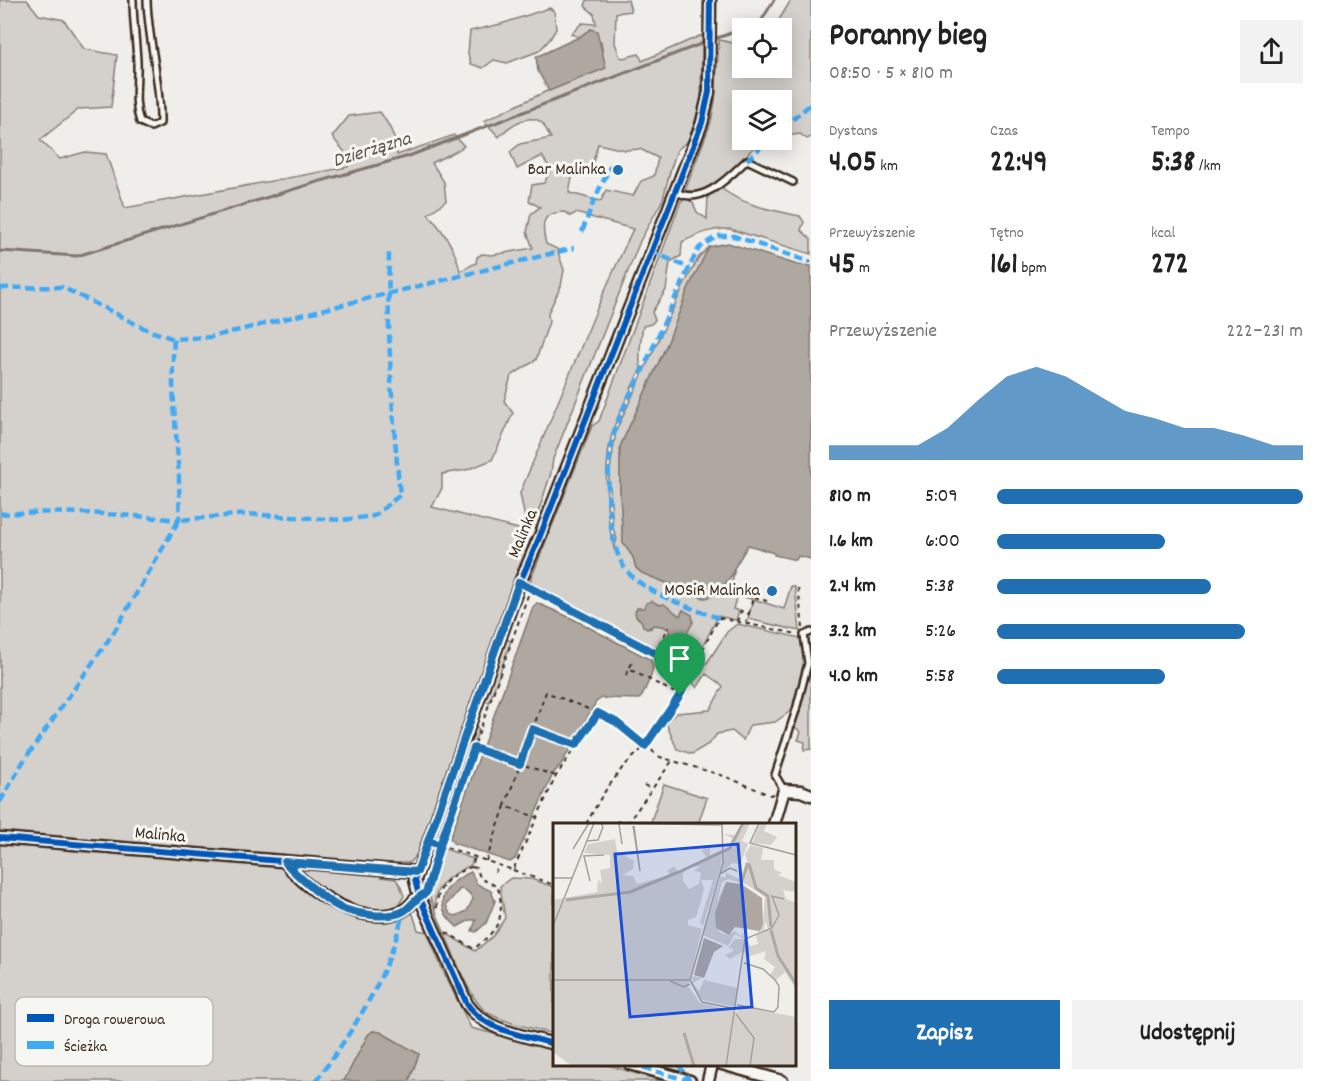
<!DOCTYPE html>
<html lang="pl">
<meta charset="utf-8">
<style>
:root{--surface:#fff;--page:#f2f2f2;--text:#222;--muted:#767676;--accent:#1f6fb2}
body{margin:0;font-family:Dekko,sans-serif;background:var(--page);color:var(--text);height:100vh;display:flex;flex-direction:column;font-size:22px;white-space:nowrap}
*{box-sizing:border-box;margin:0}
p{font-size:20px;color:var(--muted)}
.icon{flex:none;width:33px;height:33px;fill:none;stroke:currentColor;stroke-width:2;stroke-linecap:round;stroke-linejoin:round}
.map{position:relative;flex:1;overflow:hidden}
.sheet{display:flex;flex-direction:column;background:var(--surface);width:510px}
.sheet>*{flex:none}
.buttons{position:absolute;left:732px;top:18px;display:grid;gap:12px}
.buttons a{display:grid;place-items:center;width:60px;height:60px;border-radius:0px;background:var(--surface);box-shadow:0 3px 15px #0003;font-size:30px}
.pin{position:absolute;display:grid;place-items:center;width:51px;height:51px;color:#fff;margin:-62px -26px;border-radius:50% 50% 50% 0;rotate:-45deg;box-shadow:0 0 6px #0007}
.pin .icon{rotate:45deg}
.round{display:grid;place-items:center;flex:none;width:63px;height:63px;border-radius:0px;background:var(--page)}
.head{display:flex;align-items:center;justify-content:space-between;height:102px;padding:0 18px}
h1{font-size:33px;font-weight:700;line-height:45px}
.stats{display:grid;grid-template-columns:repeat(3,1fr);gap:9px;height:102px;padding:6px 18px}
.stats div{display:grid;align-content:center}
.stats b{font-size:30px;font-weight:700}
.stats small{font-size:16px;font-weight:400}
.stats p{font-size:16px}
.chart{height:168px;padding:12px 18px}
.chart p{display:flex;justify-content:space-between}
.chart svg{width:100%;height:108px;margin-top:6px;fill:var(--accent);opacity:.7}
.primary-button{display:flex;gap:12px;margin-top:auto;padding:12px 18px}
.primary-button a{flex:1;height:69px;border-radius:0px;background:var(--accent);color:#fff;font-size:24px;font-weight:700;line-height:69px;text-align:center}
.primary-button a+a{background:var(--page);color:var(--text)}
ul{padding:0 18px;list-style:none;font-size:20px}
li{display:grid;grid-template-columns:96px 72px 1fr;align-items:center;height:45px}
li i{height:15px;border-radius:8px;background:var(--accent)}
main{display:flex;flex:1;min-height:0}
.map>svg:first-child{display:block}
.green{fill:#d4d1cc;stroke:#887e75;stroke-width:1.5;fill-rule:evenodd}
.water{fill:#afa8a1;stroke:#81766d;stroke-width:1.5;fill-rule:evenodd}
.lines{fill:none;stroke-linecap:round;stroke-linejoin:round}
.stream{stroke:#81766d;stroke-width:3}
.service-casing{stroke:#3b2a1e;stroke-width:10}
.minor-casing{stroke:#3b2a1e;stroke-width:15}
.path{stroke:#3b2a1e;stroke-width:2;stroke-dasharray:4.5 4.5;stroke-linecap:butt}
.service{stroke:#f6f6f2;stroke-width:5}
.minor{stroke:#f6f6f2;stroke-width:10}
.quiet{stroke:#3fa9f5;stroke-width:4.5;stroke-dasharray:9 4.5;stroke-linecap:butt}
.cycleway-casing{stroke:#f6f6f2;stroke-width:10}
.cycleway{stroke:#0057b8;stroke-width:6}
.route-casing{stroke:#fff;stroke-width:12}
.route{stroke:#1f6fb2;stroke-width:8}
.poi-dot{fill:#1f6fb2;stroke:#f6f6f2;stroke-width:2}
.labels{text-anchor:middle;dominant-baseline:central;stroke-width:6;stroke-linejoin:round;paint-order:stroke}
.poi-label{font-size:18px;fill:#3b2a1e;stroke:#f6f6f2;text-anchor:end}
.street-label{font-size:18px;fill:#3b2a1e;stroke:#f6f6f2}
.water-label{font-size:20px;font-style:italic;fill:#64564c;stroke:#f6f6f2}
.inset-river{fill:none;stroke:#afa8a1;stroke-width:3}
.inset-road{fill:none;stroke:#a7a098;stroke-width:1.5}
.view{fill:#1d4ed8;fill-opacity:0.15;stroke:#1d4ed8;stroke-width:3}
.inset-edge{fill:none;stroke:#3b2a1e;stroke-width:3}
.key{fill:#f6f6f2;stroke:#beb9b2;stroke-width:1.5}
.key-label{font-size:16px;fill:#3b2a1e}
</style>
<main>
<div class="map">
<svg width="811" height="1081" viewBox="0 0 811 1081">
<rect width="100%" height="100%" fill="#efeeea"/>
<filter id="ink" filterUnits="userSpaceOnUse"><feTurbulence type="fractalNoise" baseFrequency=".0167" numOctaves="2"/><feDisplacementMap in="SourceGraphic" scale="12" xChannelSelector="R" yChannelSelector="G"/><feConvolveMatrix kernelMatrix="1 2 1 2 8 2 1 2 1" color-interpolation-filters="sRGB"/></filter>
<g filter="url(#ink)">
<path class="green" d="M0 0H27L39 15 64 20 84 49 117 55 111 107 79 109 40 140 60 159 85 152 106 154 125 208 348 167 344 151 332 137 349 116 380 112C390 126 396 137 397 155L454 135 464 146C452 155 444 156 432 163L444 182 446 201 428 214C443 230 456 250 460 271L476 263 477 257 482 254 492 255 533 248 527 232 531 214 540 207 529 201 532 185 544 183 551 170 542 156 517 169 510 152 520 144 551 138C548 134 546 128 543 124 530 110 508 127 499 137L484 121 547 91 605 68 601 42 591 29 579 37 571 34 582 23 596 24 594 14 585 6 587 0H628L631 11 616 13 615 43 620 57 623 58 639 54 642 61 702 35 701 99 693 128 688 141 677 150 671 168 663 199 640 241 553 459 551 473 534 525 525 519 520 493 604 292 633 229 576 213 570 216 565 212C541 212 541 224 546 244L557 249 564 270 561 286 548 313 549 322 536 360 511 376 504 401 513 413 492 460 466 470 442 474V488L432 507 526 531 530 540 419 852 409 863H383L381 877 396 879 400 885 404 896 398 906 413 914 418 930 427 932 443 971 471 1028 554 1049V1064L608 1065 661 1081H409L419 1054 380 1032 373 1031 368 1035 344 1081H0ZM598 144 625 150 640 149 658 158 654 176 641 181 633 196 606 190 601 201C589 199 580 195 569 193L574 167 591 169Z
M791 0H811V137L807 139 800 134 785 136 782 135V100H742V140H761C741 159 718 195 685 191L711 122 715 101 719 40 738 44 742 43V68H782V28H774Z
M549 8 554 11 556 29 550 39 539 51 507 63 494 60 483 68 471 64 468 54 470 31 501 24Z
M721 188C744 206 772 210 800 216L804 222 801 230 811 239V254L730 229C711 228 699 234 682 242L681 256 670 262 666 290 652 312 655 320 651 324 643 326C641 336 638 359 641 368 632 388 621 407 614 427 603 459 605 516 614 548L617 539 613 528 609 477 616 431 685 283 699 257 709 247 689 287 668 342 620 447V493L623 543 633 557 636 568 642 573 704 598 716 594 734 572 731 589 752 595 751 599 737 595 733 609 739 611 736 620 718 616 691 669 529 584 592 426 599 421 681 201 687 199 693 203 697 212 707 219 708 194ZM647 603 660 605 680 616 683 610 693 619 681 644 667 638 671 630 663 626 653 625 650 629 642 622 644 608Z
M791 586 795 587 800 631 748 619 753 599 784 609Z
M737 624 801 638 804 657 811 658V749L804 750 805 742 798 740 801 732 794 726 800 713 792 710 775 722 750 725 743 740 732 731 717 734 710 743 692 754 677 749 666 723 676 713 710 710 723 686 706 674 697 688 691 680 709 660 727 632Z
M506 639 511 641 489 703 485 700Z
M475 728 479 729 453 800 449 798Z
M664 784 707 798 698 824H650Z
M432 845 437 847 424 892 420 880Z
M440 847 473 859 471 865C455 873 433 884 435 905 435 914 442 924 444 932L428 893Z
M511 878 531 879 554 887V1034C533 1028 508 1024 488 1013 469 1001 454 953 444 932L475 951 493 936 505 918 500 886Z"/>
<path class="water" d="M591 29 597 31 606 68 549 91 538 71 536 57 579 37Z
M728 243 798 265 811 266V559L798 556 796 560 774 555V553L748 545 733 570 734 572C726 582 718 598 704 598L642 573 636 568 633 557 623 543 620 493V447L668 342 689 287 709 247Z
M652 601 659 605 664 604 680 616 683 610 692 615 693 622 681 644 667 638 670 630 663 626 654 625 647 629 643 626 641 620 636 617 635 612 637 608H644L646 603Z
M537 603 571 618 651 660 653 667 651 676 642 696 639 699 602 698 596 702 562 763 553 774 515 859 510 862 453 843 450 838 533 607Z
M471 872 477 884 491 891 495 901 486 923 476 932 472 931 476 920H470L457 927C430 904 444 884 471 872ZM460 889C467 890 470 893 473 899L467 911 456 916 450 914 446 905Z
M373 1031 380 1032 419 1054 409 1081H344L368 1035Z"/>
<g class="lines">
<path class="stream" d="M743 28 760 23 774 0
M712 40 742 29
M0 251 77 256 314 183 409 156 706 42"/>
<defs>
<path id="service" d="M133 0C133 21 136 41 137 61 138 83 133 102 140 122L151 127 160 123C161 82 148 41 147 0
M677 192C702 207 731 175 747 160L793 182
M784 790 775 775 796 710 808 663 804 635 811 632"/>
<path id="minor" d="M774 824 784 790 801 791 811 795
M0 838 417 872
M285 862C309 892 361 928 402 911 408 909 414 900 419 896
M554 1044C524 1035 486 1032 467 1004L419 896 415 880 520 582 540 536 702 123 709 92 710 0
M630 1064 690 1081
M722 1064 782 1081
M708 1081 712 1064"/>
</defs>
<use href="#service" class="service-casing"/>
<use href="#minor" class="minor-casing"/>
<path class="path" d="M810 262H811
M530 587 691 672 719 618 797 634
M798 588 803 628
M749 613 753 597 767 601
M737 622 741 611 749 613 746 622
M655 652 669 627
M632 663 629 669 679 695
M626 675 629 669
M532 729 575 745
M474 748 556 776
M466 769 531 587
M644 785 651 789
M505 806 546 692 598 713
M617 821 623 824
M586 824 603 794 623 767 645 746 679 695 691 672
M627 824 672 761
M440 843V845L513 870 556 776 598 713 616 722 660 757 724 776 770 795 773 794
M486 861 505 806 536 817
M513 870 554 885
M495 873 498 865
M428 886 439 845
M437 908C435 887 453 872 472 867L475 857
M446 932 474 949C493 932 504 925 500 897 499 892 499 887 494 885 490 882 485 881 481 879L476 868 472 867"/>
<use href="#service" class="service"/>
<use href="#minor" class="minor"/>
<path class="quiet" d="M782 128 811 104
M747 160 768 140
M582 232 595 198 611 165
M651 251 689 268
M0 288 62 287 148 330 174 339 211 337 574 248
M0 514C59 510 120 514 179 520 182 460 169 400 174 339
M719 618C691 608 646 594 627 571 604 544 605 462 615 429 622 408 634 388 644 367 662 328 679 287 699 248L717 236H734L810 262
M0 802 23 762 114 632 179 520 247 514 342 520 374 516 400 495C392 414 387 333 389 252
M285 862C309 892 361 928 402 911 408 909 414 900 419 896
M630 1064 690 1081
M678 1064 690 1081
M316 1081C353 1031 391 973 403 911"/>
<defs>
<path id="cycleway" d="M0 838 417 872
M554 1044C524 1035 486 1032 467 1004L419 896 415 880 520 582 540 536 702 123 709 92 710 0"/>
</defs>
<use href="#cycleway" class="cycleway-casing"/>
<use href="#cycleway" class="cycleway"/>
</g>
</g>
<g class="lines" filter="url(#ink)">
<defs>
<path id="route" d="M680 695 645 746 616 722 598 713 576 745 532 729 520 764 474 748 440 845 428 841 417 872 285 862C295 874 325 900 339 907 355 914 388 920 404 911 413 905 416 897 426 893L440 845 428 841 519 582 691 672 680 695"/>
</defs>
<use href="#route" class="route-casing"/>
<use href="#route" class="route"/>
</g>
<g class="poi-dot">
<circle cx="618" cy="170" r="6"/>
<circle cx="772" cy="591" r="6"/>
</g>
<g class="labels">
<g class="poi-label">
<text x="606" y="170">Bar Malinka</text>
<text x="760" y="591">MOSiR Malinka</text>
</g>
<g class="street-label">
<text transform="translate(524 534) rotate(-67)">Malinka</text>
<text transform="translate(160 836) rotate(5)">Malinka</text>
</g>
<g class="water-label">
<text transform="translate(372 151) rotate(-17)">Dzierżązna</text>
</g>
</g>
<g transform="translate(553 823)">
<rect width="243" height="243" fill="#efeeea"/>
<path d="M191 0H197L189 18 195 21 187 41 179 40 168 51 171 28 179 26 182 18 176 23 179 15 170 11 182 12ZM207 0H214L211 8 224 14 218 22 199 20ZM62 16 64 28 81 38 80 46 70 52 80 53 84 61 117 52 114 48 121 43 125 49 134 47 130 50V58L136 66 146 61 148 50 141 47 147 44 137 43 154 34 149 29 151 22H157V32L169 27 168 43 150 103 147 99 160 57H148L151 65 148 78 143 94 135 97V102L149 106 135 163 147 180 184 189 186 183 243 194V243H19L0 229V77L44 69 45 57 49 60 47 47 57 45V32L31 30 35 21ZM198 22 210 25 208 37H221V46L229 50 225 52 243 59V69L230 67 233 76 243 80V166L232 149 223 157 217 152 222 144 211 136 213 128 194 134 191 128 177 136 172 132 179 129 180 125H175L182 116H194L197 123 205 121 203 113 215 106 212 98 211 107 206 109 197 107 207 108 210 101 212 74 193 61 175 56 169 59 164 78 173 59 162 91 166 109 176 112 181 108 188 113 190 109 191 116 182 111 175 123 150 112 168 53 172 55 173 50 189 57 192 39 195 41 192 31ZM140 153 149 155 140 160 146 168 151 157 185 165 182 184 149 177 138 160Z" fill="#d4d1cc"/>
<path d="M173 59 188 61 209 75 210 101 207 108 182 104 176 112 163 105 162 90ZM151 115 170 123 161 129 151 155 141 152Z" fill="#afa8a1"/>
<path class="inset-river" d="M196 41 203 65 215 73 218 104M188 60 195 40M13 77 77 69 126 49 177 25 190 0M218 107 225 133 243 161M131 210 141 243"/>
<path class="inset-road" d="M54 0 169 2M206 0 197 20 243 32M66 1 69 21M80 3 87 48 81 3M34 18 45 17 50 4 48 0M20 26 36 0M30 33 51 32M31 33 37 58M167 51 177 45 184 48M0 55H19M0 103 41 0M0 157H137M137 157 170 40 169 0M137 157 149 179 183 186M117 158 131 164 137 161M184 182 221 189 225 184 226 163 222 157 210 146 191 140M183 191 201 215 197 243M173 243 192 116 219 105 226 92 219 73 231 76"/>
<path class="view" d="M185 21 199 184 77 194 62 31Z"/>
<rect width="243" height="243" class="inset-edge"/>
</g>
<rect x="15" y="997" width="198" height="69" rx="9" class="key"/>
<rect x="27" y="1014" width="27" height="8" fill="#0057b8"/>
<rect x="27" y="1041" width="27" height="8" fill="#3fa9f5"/>
<g class="key-label">
<text x="64" y="1024">Droga rowerowa</text>
<text x="64" y="1051">Ścieżka</text>
</g>
</svg>
<div class="buttons">
<a><svg class="icon" aria-label="locate" viewBox="0 0 24 24"><circle cx="12" cy="12" r="6"/><path d="M12 2v4M12 18v4M2 12h4M18 12h4"/></svg></a>
<a><svg class="icon" aria-label="layers" viewBox="0 0 24 24"><path d="M12 4l9 5-9 5-9-5zM3 14l9 5 9-5"/></svg></a>
</div>
<div class="pin" style="left:680px;top:695px;background:#1e9e55"><svg class="icon" aria-label="arrive" viewBox="0 0 24 24"><path d="M6 21V4h12l-3 4 3 4H6"/></svg></div>
</div>
<section class="sheet">
<div class="head"><div><h1>Poranny bieg</h1><p>08:50 · 5 × 810 m</p></div><a class="round"><svg class="icon" aria-label="share" viewBox="0 0 24 24"><path d="M12 15V3M7 8l5-5 5 5M5 13v7h14v-7"/></svg></a></div>
<div class="stats">
<div><p>Dystans</p><b>4.05<small> km</small></b></div>
<div><p>Czas</p><b>22:49</b></div>
<div><p>Tempo</p><b>5:38<small> /km</small></b></div>
</div>
<div class="stats">
<div><p>Przewyższenie</p><b>45<small> m</small></b></div>
<div><p>Tętno</p><b>161<small> bpm</small></b></div>
<div><p>kcal</p><b>272</b></div>
</div>
<div class="chart"><p><span>Przewyższenie</span>222–231 m</p>
<svg viewBox="0 0 160 44" preserveAspectRatio="none"><path d="M0 44V38L10 38L20 38L30 38L40 31L50 20L60 10L70 6L80 10L90 17L100 24L110 27L120 31L130 31L140 34L150 38L160 38V44z"/></svg>
</div>
<ul>
<li><b>810 m</b>5:09<i style="width:100%"></i></li>
<li><b>1.6 km</b>6:00<i style="width:55%"></i></li>
<li><b>2.4 km</b>5:38<i style="width:70%"></i></li>
<li><b>3.2 km</b>5:26<i style="width:81%"></i></li>
<li><b>4.0 km</b>5:58<i style="width:55%"></i></li>
</ul>
<div class="primary-button"><a>Zapisz</a><a>Udostępnij</a></div>
</section>
</main>
